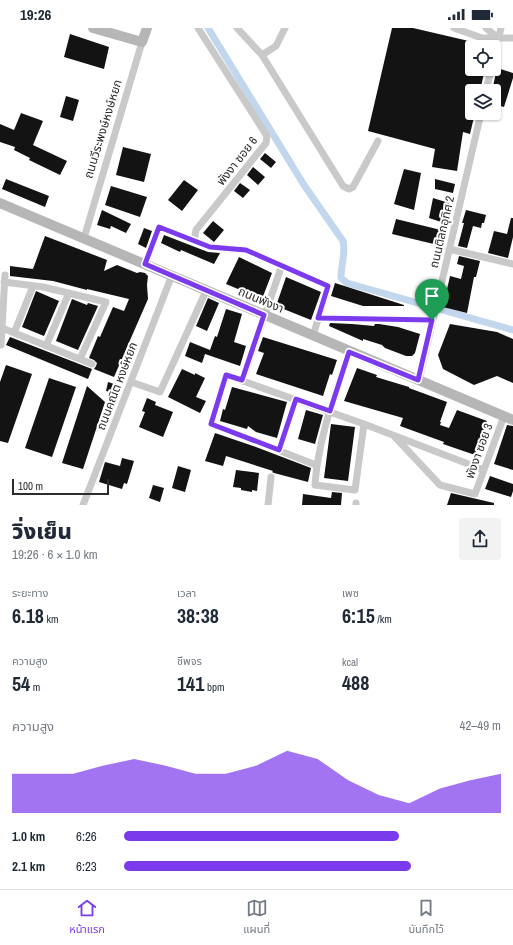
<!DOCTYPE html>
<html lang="th">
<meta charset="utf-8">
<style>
:root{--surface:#fff;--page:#f2f2f3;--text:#1f2937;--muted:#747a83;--line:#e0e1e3;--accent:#7c3aed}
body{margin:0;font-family:"Archivo Narrow","Noto Sans Thai",sans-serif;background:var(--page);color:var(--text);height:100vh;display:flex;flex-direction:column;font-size:15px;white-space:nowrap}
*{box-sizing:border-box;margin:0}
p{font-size:13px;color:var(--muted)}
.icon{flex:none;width:22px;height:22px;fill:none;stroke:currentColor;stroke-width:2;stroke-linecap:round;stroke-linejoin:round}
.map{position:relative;height:477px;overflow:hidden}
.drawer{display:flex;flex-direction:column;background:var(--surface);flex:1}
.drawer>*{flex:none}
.tools{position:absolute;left:465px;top:12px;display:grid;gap:8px}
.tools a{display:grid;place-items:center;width:36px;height:36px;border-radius:4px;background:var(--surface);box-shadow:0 1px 3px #0004;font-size:20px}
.scale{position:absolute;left:12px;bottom:10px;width:97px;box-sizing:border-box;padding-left:4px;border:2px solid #2c2c2c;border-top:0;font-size:11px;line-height:14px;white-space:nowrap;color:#2c2c2c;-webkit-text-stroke:3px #fff;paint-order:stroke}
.pin{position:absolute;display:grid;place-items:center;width:34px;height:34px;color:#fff;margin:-41px -17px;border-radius:50% 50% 50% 0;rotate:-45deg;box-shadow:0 0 4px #0007}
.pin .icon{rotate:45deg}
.round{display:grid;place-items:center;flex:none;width:42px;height:42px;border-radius:4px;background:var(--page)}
.headline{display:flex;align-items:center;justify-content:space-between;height:68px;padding:0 12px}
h1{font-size:22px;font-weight:800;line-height:30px}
.stats{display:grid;grid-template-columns:repeat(3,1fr);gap:6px;height:68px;padding:4px 12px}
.stats div{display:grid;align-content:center}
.stats b{font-size:20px;font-weight:800}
.stats small{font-size:11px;font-weight:400}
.stats p{font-size:11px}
.chart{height:112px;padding:8px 12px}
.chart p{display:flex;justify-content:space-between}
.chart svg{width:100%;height:72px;margin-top:4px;fill:var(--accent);opacity:.7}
ul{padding:0 12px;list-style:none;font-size:13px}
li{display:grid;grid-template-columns:64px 48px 1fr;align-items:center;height:30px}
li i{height:10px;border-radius:5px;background:var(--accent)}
.status{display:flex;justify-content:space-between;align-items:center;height:28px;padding:0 20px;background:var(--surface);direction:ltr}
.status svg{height:11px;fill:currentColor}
.tabs{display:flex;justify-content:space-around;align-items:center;height:56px;border-top:1px solid var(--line);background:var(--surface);font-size:11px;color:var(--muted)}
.tabs a{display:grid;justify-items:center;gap:2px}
.tabs .active{color:var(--accent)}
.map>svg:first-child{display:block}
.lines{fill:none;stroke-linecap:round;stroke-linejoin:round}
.canal{stroke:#c2d7ed;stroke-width:7}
.building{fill:#131313}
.street{stroke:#c9c9c9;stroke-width:7}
.secondary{stroke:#b6b6b6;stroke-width:10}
.route-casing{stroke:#fff;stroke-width:8}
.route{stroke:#7c3aed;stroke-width:5}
.labels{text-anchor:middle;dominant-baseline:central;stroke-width:4;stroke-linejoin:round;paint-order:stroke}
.street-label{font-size:12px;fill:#2c2c2c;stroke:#fff}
</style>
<div class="status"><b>19:26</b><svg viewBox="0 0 49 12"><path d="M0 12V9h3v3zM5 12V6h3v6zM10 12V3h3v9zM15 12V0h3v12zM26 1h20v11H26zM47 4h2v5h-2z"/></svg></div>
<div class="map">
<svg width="513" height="477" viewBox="0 0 513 477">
<rect width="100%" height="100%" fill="#fff"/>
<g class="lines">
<path class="canal" d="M208 0 304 157 343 213C346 226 341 236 341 250L347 255 513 302"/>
</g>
<path class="building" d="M392 0H413L486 17 485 19H472V41H485L480 63H472V85H475L470 106 463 104 457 143 432 139 435 121 368 103Z
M70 6 109 19 104 41 64 29Z
M497 40 513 45V50L504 79 494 76V63H492Z
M66 68 79 72 73 93 60 89Z
M21 85 43 93 33 117 67 133 60 147 29 132 30 130 14 122 15 119 0 114V96L14 102Z
M123 119 151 126 144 154 116 147Z
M265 125 276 134 271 140 260 131Z
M253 139 265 149 258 157 247 147Z
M404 141 421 145 414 182 394 176Z
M6 151 49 168 45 179 2 161Z
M435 151 455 156 453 165 435 161Z
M184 152 198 162 182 183 168 172Z
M240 155 250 162 243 170 234 163Z
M111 158 147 169 140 189 105 177Z
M433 170 449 175 444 195 429 190Z
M102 182 131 196 126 205 111 198 110 201 97 197Z
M466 182 486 187 484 195H482L481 200 473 198 467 220 458 218 464 195H462Z
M511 190H513V209L508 230 488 225 494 203 507 206Z
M396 191 445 203 442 218 392 206Z
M213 193 224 202 214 214 203 205Z
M144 200 152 203 146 220 138 216Z
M164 207 208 224 220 225 214 236 181 222 180 224 161 215Z
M45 208 107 232 104 243 117 237 137 245 140 244 145 245 148 248 147 257 148 271 114 349 94 341 96 338 97 335 94 332 89 330 98 308 100 309 113 279 124 283 129 271 87 261V262L53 253 10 248V238L33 241Z
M459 228 480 233 476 249H474L467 285 443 279 450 248 461 251 464 238 457 236Z
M239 229 272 245 262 271 226 256Z
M286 249 321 264 311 292 276 278Z
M335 255 404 277V278H363L331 268Z
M36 263 59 273 44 308 22 299Z
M208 270 219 275 207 303 196 298Z
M72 271 87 277 88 275 98 278 78 322 56 313Z
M226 281 242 286 234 314 246 318 240 338 205 326 202 335 185 328 190 314 210 322 215 308 217 309Z
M330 295 352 296 374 298 375 296H379L398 299 420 306 415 325 412 328H406L385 320 382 317 363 311V313L329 298Z
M450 296 497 304 513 311V355L497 348 474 357 443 341 438 327Z
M10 309 92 341 88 351 6 317Z
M263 309 337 332 332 347 330 346 323 368 256 346 264 325 258 323Z
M6 337 32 346 8 415 0 413V354Z
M357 340 377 347 376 349 409 359V360L447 374 440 394H441L440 397 449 400 457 382 487 393 475 427 443 416 444 414 400 398 403 390 344 373Z
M182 341 195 347V345L205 350 196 369 206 373 200 385 168 369Z
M49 350 76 359 52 429 25 420Z
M108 354 117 357 114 365 106 363Z
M87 358 105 374 83 441 62 435Z
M232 359 287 374 277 410 256 404 248 398 247 401 220 393 223 381 225 382Z
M147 370 156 374 155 377 173 384 163 409 139 399 145 384 142 383Z
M306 382 323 387 315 416 298 411Z
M331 396 355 399 348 453 324 450Z
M507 397 513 398V442L494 436Z
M215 405 256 419 311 440 308 454 274 445 272 444 273 443 226 428 223 438 205 433Z
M122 430 134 433 127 456 124 455 122 461 99 454 105 434 120 438Z
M178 438 191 442 185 464 172 460Z
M236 442 259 445 257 463 252 462V464L241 462V460L233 459Z
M490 448 513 456V463L511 469 485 461Z
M153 457 164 460 160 474 149 470Z
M332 464 342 465 341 477H302L303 466 331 470Z
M451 465 494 475V477H447Z"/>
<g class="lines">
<path class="street" d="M237 0 262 27 343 158 349 161 353 159 378 113
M454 0 482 10H513
M486 0 498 10
M262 27 276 18 285 0
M494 29 501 0
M486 63 491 41
M84 210 142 14
M194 213 196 202 266 115 267 108 198 0
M449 221 513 236
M145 236 159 199 210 219 246 222 328 258 313 308
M4 254 43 259 106 274 80 331
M319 290 432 292
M2 300 92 336
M14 305 33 258
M1 317 5 247
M46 318 69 265
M349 323C335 367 318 411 315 457L355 462 364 396
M419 352 481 85
M242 353 282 237
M131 354 160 364 206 263
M394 408 440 457 475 466 504 388
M279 422 296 371
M316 437 211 396 226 347 364 396 484 442
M356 475V477
M83 477 172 247
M268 477 271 449"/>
<path class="secondary" d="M93 0 142 14 147 0
M0 175 513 392"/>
</g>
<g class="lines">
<defs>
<path id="route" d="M159 199 210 219 246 222 328 258 318 290 432 292 418 352 349 324 330 383 296 371 279 422 211 396 226 347 242 352 264 287 145 236Z"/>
</defs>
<use href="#route" class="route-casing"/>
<use href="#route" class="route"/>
</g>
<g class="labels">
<g class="street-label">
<text transform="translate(103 101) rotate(-73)">ถนนวีระพงษ์หงษ์หยก</text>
<text transform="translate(237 133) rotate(-52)">พังงา ซอย 6</text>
<text transform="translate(442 204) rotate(-77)">ถนนติลกอุทิศ 2</text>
<text transform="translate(261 272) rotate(23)">ถนนพังงา</text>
<text transform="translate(117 358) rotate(-69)">ถนนคณิต หงษ์หยก</text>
<text transform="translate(479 423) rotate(-70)">พังงา ซอย 3</text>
</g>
</g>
</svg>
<div class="tools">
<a><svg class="icon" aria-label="locate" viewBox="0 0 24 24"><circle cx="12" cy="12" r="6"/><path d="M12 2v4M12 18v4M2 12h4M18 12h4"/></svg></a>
<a><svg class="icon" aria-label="layers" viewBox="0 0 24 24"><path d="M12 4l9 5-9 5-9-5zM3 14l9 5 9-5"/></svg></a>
</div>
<div class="scale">100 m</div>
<div class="pin" style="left:432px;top:292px;background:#1e9e55"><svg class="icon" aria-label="arrive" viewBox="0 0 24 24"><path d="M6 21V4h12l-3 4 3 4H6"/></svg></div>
</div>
<section class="drawer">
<div class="headline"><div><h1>วิ่งเย็น</h1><p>19:26 · 6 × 1.0 km</p></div><a class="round"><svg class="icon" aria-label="share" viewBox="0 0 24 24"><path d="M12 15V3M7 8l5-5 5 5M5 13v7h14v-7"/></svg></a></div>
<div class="stats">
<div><p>ระยะทาง</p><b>6.18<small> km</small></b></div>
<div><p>เวลา</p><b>38:38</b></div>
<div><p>เพซ</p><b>6:15<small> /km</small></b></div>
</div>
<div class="stats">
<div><p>ความสูง</p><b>54<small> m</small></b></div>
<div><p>ชีพจร</p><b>141<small> bpm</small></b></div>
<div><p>kcal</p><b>488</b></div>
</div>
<div class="chart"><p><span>ความสูง</span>42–49 m</p>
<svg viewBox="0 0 160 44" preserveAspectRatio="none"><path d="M0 44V20L10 20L20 20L30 15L40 11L50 15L60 20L70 20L80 15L90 6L100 11L110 24L120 33L130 38L140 29L150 24L160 20V44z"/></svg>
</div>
<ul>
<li><b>1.0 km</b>6:26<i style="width:73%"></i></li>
<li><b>2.1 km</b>6:23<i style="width:76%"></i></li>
</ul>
</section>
<nav class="tabs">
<a class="active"><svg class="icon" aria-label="home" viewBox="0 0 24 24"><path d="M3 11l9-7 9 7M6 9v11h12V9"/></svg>หน้าแรก</a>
<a><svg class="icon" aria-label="map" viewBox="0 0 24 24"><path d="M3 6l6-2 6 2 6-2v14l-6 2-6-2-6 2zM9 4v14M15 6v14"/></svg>แผนที่</a>
<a><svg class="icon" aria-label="saved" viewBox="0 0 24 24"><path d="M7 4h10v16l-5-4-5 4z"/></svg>บันทึกไว้</a>
</nav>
